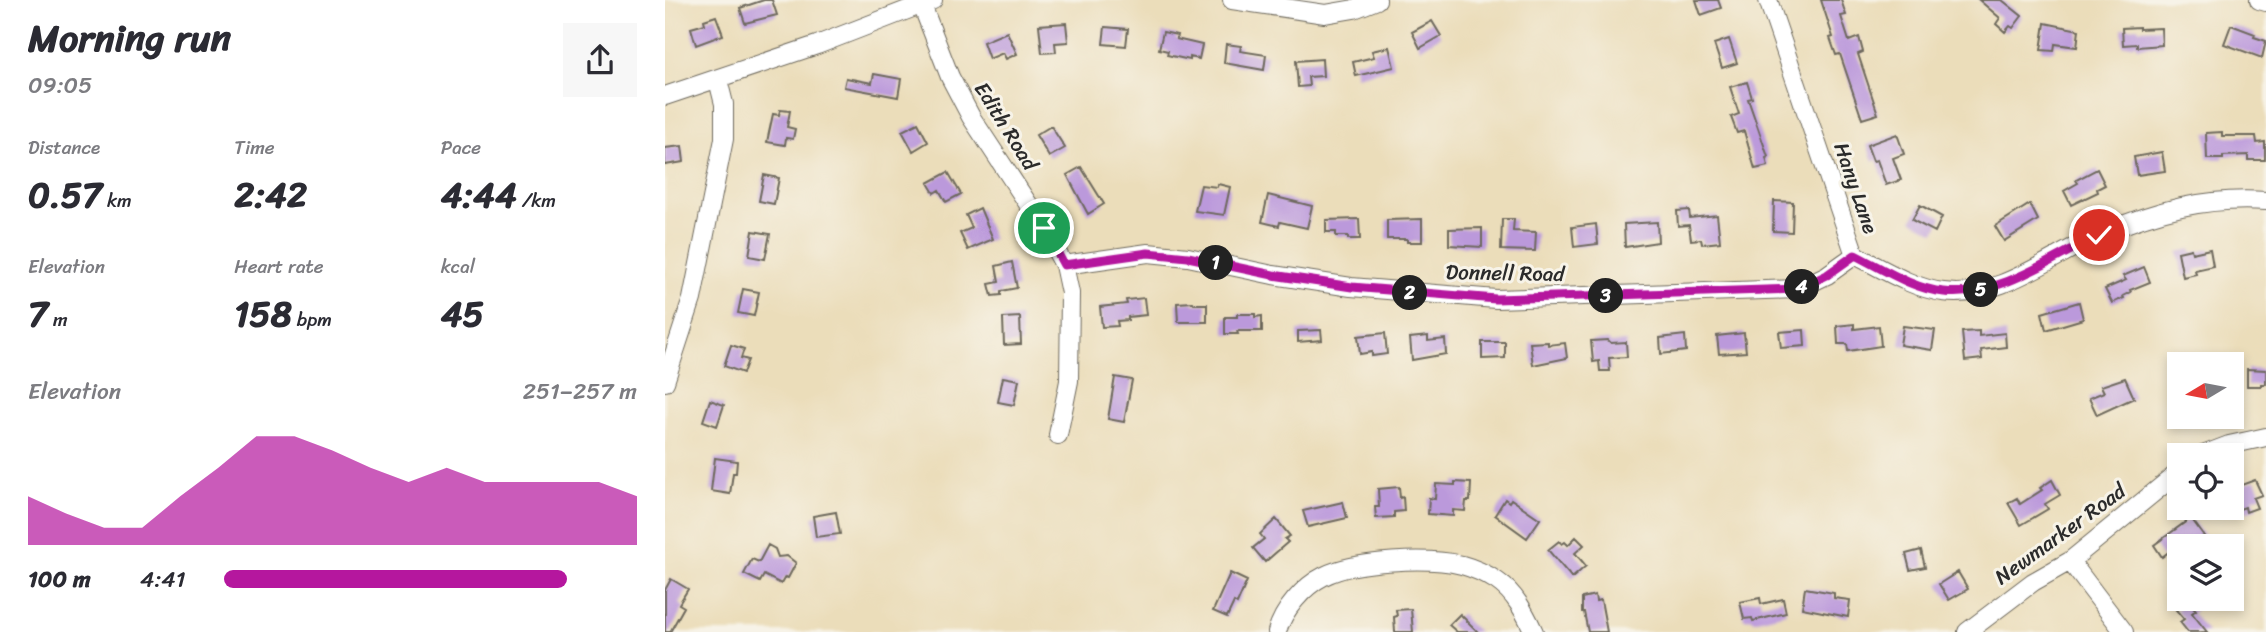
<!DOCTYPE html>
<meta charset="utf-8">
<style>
:root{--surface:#fff;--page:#f7f7f7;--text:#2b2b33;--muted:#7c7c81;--accent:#b5179e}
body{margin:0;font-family:Sriracha,sans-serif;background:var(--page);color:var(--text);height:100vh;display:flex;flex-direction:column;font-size:26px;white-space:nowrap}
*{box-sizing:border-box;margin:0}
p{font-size:23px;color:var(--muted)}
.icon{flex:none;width:38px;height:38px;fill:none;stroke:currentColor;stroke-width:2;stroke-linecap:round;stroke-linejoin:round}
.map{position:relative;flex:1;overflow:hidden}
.side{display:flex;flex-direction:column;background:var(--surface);width:665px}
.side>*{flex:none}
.needle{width:46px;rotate:260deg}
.fabs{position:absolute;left:1502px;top:352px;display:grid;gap:14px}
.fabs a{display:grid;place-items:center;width:77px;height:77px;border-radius:0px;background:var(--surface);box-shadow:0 4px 10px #0003;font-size:35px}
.pin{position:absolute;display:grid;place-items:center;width:60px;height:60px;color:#fff;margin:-30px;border:4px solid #fff;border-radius:50%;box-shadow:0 2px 7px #0007}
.km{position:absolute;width:35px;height:35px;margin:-18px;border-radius:50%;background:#222;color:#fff;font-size:19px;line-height:35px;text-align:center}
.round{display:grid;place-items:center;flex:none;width:74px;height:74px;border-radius:0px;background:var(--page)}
.headline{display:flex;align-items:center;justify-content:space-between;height:119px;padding:0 28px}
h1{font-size:38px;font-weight:700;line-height:52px}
.stats{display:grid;grid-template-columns:repeat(3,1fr);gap:10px;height:119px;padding:7px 28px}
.stats div{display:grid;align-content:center}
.stats b{font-size:35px;font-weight:700}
.stats small{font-size:19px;font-weight:400}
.stats p{font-size:19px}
.chart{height:196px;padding:14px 28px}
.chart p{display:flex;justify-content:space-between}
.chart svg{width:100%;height:126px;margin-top:7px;fill:var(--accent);opacity:.7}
ul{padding:0 28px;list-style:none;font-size:23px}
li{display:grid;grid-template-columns:112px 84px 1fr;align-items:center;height:52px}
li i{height:18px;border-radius:9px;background:var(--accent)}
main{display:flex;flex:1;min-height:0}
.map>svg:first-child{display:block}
.building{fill:#bb99db}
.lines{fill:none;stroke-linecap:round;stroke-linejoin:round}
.minor-casing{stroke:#6e695d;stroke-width:20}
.minor{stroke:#fff;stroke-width:18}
.route-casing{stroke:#fff;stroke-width:14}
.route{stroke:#b5179e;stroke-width:9}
.labels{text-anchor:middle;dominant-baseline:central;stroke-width:6;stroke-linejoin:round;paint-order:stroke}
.street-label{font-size:21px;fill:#2b2b2b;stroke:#f7f3e8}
</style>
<main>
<section class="side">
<div class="headline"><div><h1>Morning run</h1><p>09:05</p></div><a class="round"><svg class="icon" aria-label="share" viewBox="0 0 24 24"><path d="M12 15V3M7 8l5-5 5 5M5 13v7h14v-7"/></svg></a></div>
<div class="stats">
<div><p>Distance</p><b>0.57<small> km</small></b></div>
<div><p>Time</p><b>2:42</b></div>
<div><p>Pace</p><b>4:44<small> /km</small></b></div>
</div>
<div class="stats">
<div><p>Elevation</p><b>7<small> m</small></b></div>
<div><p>Heart rate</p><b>158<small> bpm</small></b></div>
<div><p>kcal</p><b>45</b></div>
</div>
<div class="chart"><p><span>Elevation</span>251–257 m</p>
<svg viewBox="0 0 160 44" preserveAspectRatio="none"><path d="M0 44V27L10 33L20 38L30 38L40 27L50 17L60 6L70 6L80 11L90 17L100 22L110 17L120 22L130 22L140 22L150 22L160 27V44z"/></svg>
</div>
<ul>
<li><b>100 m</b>4:41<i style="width:83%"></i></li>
</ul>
</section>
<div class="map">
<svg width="1601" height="632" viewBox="0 0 1601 632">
<rect width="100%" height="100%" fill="#f7f3e8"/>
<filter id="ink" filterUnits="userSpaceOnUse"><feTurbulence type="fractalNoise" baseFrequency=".0143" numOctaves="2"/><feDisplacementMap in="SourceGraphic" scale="14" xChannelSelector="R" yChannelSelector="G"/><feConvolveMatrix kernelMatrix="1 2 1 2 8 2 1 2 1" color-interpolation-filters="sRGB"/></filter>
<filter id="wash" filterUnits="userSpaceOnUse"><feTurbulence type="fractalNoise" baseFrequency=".00686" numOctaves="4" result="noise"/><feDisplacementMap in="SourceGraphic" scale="28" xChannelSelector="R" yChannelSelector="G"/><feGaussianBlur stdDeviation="1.57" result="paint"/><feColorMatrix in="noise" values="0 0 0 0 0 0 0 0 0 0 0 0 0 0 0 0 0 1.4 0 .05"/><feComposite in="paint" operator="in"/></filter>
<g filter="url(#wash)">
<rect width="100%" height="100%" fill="#ebddba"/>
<g id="blocks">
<path class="building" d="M99 0H107L112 15 80 23 75 8Z
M1031 0H1053L1056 8 1036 15Z
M1156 0H1176L1181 15 1176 16 1184 41 1194 37 1198 52 1193 54 1213 114 1197 119 1175 54 1171 55 1165 38 1168 37Z
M1314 0H1337L1357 16 1348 28 1345 26 1340 32 1331 24 1335 18Z
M51 16 58 35 31 45 26 28 40 24 39 20Z
M767 21 776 36 755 48 747 32Z
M401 23 403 42 390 43 391 52 377 53 374 25Z
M1380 23 1414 30 1412 47 1390 44 1389 51 1376 50Z
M1566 25 1590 34 1589 37 1601 41 1597 58 1559 44Z
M440 27 463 29 461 46 438 44Z
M1474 27V29L1496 28 1497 45 1472 47V44L1458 45 1457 28Z
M342 32 352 54 341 59 338 53 324 59 318 42Z
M498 32 512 35 511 39 537 45 534 59 525 57V60L502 55 503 51 494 49Z
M1064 39 1072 63 1057 68 1049 44Z
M561 44 576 46 575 51 601 55 599 70 559 63Z
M724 47 729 67 691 76 688 62 709 57 707 51Z
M657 59 658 76 643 77 644 86 633 87 631 61Z
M209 74 236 79 233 97 179 87 181 78 207 83Z
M1082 82 1087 98 1083 99 1103 157 1101 158 1103 166 1090 169 1079 131 1072 133 1066 117 1074 114 1065 87Z
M115 110 125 111 122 127 130 129 128 139 121 138 120 145 102 142 108 114 114 115Z
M253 123 263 142 248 151 237 131Z
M386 126 400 148 384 157 371 135Z
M1557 132V136H1591L1592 143 1600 142V160H1583V155L1558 156V159H1542L1541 133Z
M1232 134 1239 154 1228 158 1236 180 1221 185 1212 160 1208 161 1202 145Z
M17 146 19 162 0 165V148Z
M1497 152 1500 171 1472 175 1469 157Z
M416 167 439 204 423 214 402 175Z
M1432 169 1440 185 1432 189 1433 192 1406 205 1399 191 1413 183 1411 180Z
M283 172 296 194 281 202 274 190 269 193 263 183Z
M99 175 114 178 109 204 94 201Z
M553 184 565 187 559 215 530 211 536 185 552 187Z
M603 195 647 206 642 228 615 222 614 226 597 222Z
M1109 201 1128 202 1127 232 1108 231Z
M1365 204 1373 220 1339 241 1330 226Z
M1255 205 1277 217 1270 232 1247 220Z
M315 208 328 239 303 250 295 233 307 228 301 215Z
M1024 210 1025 218 1052 215 1055 242 1037 244 1036 239 1026 240 1024 225 1013 226 1012 211Z
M694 219 695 239H683V236H671V232H661V220Z
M757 219V242H742V239H722V220Z
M837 219H849L848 231 871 232 870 251 836 250Z
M992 222 993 242 960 247 959 224Z
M931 224 933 244 909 247 907 227Z
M817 228V247L784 245V229Z
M88 231 105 234 100 259 84 256Z
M1526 249 1527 253 1545 249 1548 266 1530 270 1531 274 1518 277 1513 252Z
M347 262 352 288 336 291V295L327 296 324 284 334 282 331 266Z
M1479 267 1485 282 1465 290 1466 292 1458 296 1459 298 1447 303 1440 289 1461 280 1458 276Z
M78 289 94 292 89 316 73 313Z
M479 298 481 315 463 317V320L452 321 453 326 437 327 435 307 462 304 461 300Z
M528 302 529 304H542V322H513L512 303Z
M1414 302 1418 319 1381 330 1377 313Z
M572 314H590V317L597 316V331H572L573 334H560V317H572Z
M355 317 356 344 339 345 338 318Z
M1189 324V329L1214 326 1216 346 1183 351 1182 344H1173L1172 326Z
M1238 326 1270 330 1267 350 1235 345Z
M656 330 657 340 633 342V331Z
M1139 330 1140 346 1116 348 1114 332Z
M1314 331V336L1340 333 1341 347 1316 350 1317 359 1300 361 1297 332Z
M720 333 722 354 707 356V352L695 354 693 336Z
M1079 333 1081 352 1054 354 1052 336Z
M1020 335 1021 351 996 354 995 338Z
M763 336V341L780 339 781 354 747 360 745 338Z
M943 340 946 343 961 342 962 357 944 358 945 371H935L934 361 928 362 926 341Z
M817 342H840V358L817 359Z
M883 342V345L900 343 902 358 868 365 865 343Z
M66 345 79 349 76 358 83 360 78 373 59 366Z
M1582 369 1601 370V384H1596V386H1582Z
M338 377 354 380 349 405 333 402Z
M450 377 467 380 459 422 443 419Z
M1460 378 1469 398 1432 415 1424 398 1439 392 1436 386Z
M45 400 59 405 52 426 38 421Z
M50 458 72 461 71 473H68L65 494 46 491Z
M1387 480 1395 495 1380 504 1383 509 1356 525 1343 503 1352 498 1355 504 1377 490 1375 488Z
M1590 480 1597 495 1588 498 1592 508 1581 512 1580 507 1566 512V496L1570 495 1568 488Z
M790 482 806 483 805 501H801L800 511 788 510V516L763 514 764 498 770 499 771 484 790 485Z
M734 487 735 498 738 497 739 511 729 512V517L711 518 710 507H714L713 489Z
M840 499 844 502 846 499 875 519 862 538 830 515Z
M678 502 682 518 643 527 638 511Z
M171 512 175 534 151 537 148 516Z
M1526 518 1539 536 1524 546H1514V564L1505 551 1497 557 1489 545Z
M611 519 625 536 620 539 623 542 600 562 588 548 599 539 595 534Z
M911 537 919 545 910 553 921 566 907 578 883 550 894 541 897 544 900 542 903 545Z
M103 545 110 549 113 557 122 556 131 563 123 578 120 577 116 584 99 575 95 582 79 574 87 559 94 562Z
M1256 550 1260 567 1245 570 1241 554Z
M1293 572 1303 589 1284 600 1274 584Z
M565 573 582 581 572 604 569 602 562 617 548 611Z
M6 579 23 589 14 604 19 607 5 632H0V590Z
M1140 588 1169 593V598L1185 600 1183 617 1137 608Z
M930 595 931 601 936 600 942 632H923L919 612H917V598Z
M1095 598 1096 604 1118 599 1121 613 1088 621 1087 618 1079 619 1075 602Z
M1523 601 1531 610 1527 613 1542 632H1523L1515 622 1519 619 1511 610Z
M746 609 748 632H730L729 617 732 616 731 610Z
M795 614 813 632H792L784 625Z"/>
</g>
</g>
<g filter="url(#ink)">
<use href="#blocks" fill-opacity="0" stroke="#6e695d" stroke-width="2"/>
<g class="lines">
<defs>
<path id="minor" d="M255 0 285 77 306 117 379 228 399 265 405 293 404 381 393 435
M567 0 660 14 689 9 712 0
M1103 0 1190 255C1218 269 1247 288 1278 292 1335 300 1386 255 1436 234 1490 210 1542 197 1601 201
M1594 0 1601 2
M0 96 152 45 268 0
M399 265 483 253 523 257 608 275 686 287 831 299 1133 289 1162 275 1190 255
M0 382 27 299 59 139V104L53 80
M1538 455 1564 445 1601 437
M1405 561 1459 632
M612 632C618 610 639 586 659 576 690 560 764 557 797 565 808 568 823 575 832 581 850 593 860 613 869 632
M1302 632 1368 582 1405 561 1514 472"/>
</defs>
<use href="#minor" class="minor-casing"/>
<use href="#minor" class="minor"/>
</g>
</g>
<g class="lines" filter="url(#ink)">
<defs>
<path id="route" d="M379 228 399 265 483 253 523 257 608 275 687 287 831 299 1133 289 1162 275 1190 255C1218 269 1248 289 1279 292 1332 298 1388 258 1434 235"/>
</defs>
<use href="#route" class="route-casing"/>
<use href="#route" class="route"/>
</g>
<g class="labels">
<g class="street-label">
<text transform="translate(341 126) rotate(58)">Edith Road</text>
<text transform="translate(1191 188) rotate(71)">Hany Lane</text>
<text transform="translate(840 273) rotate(1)">Donnell Road</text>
<text transform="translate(1395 534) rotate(-36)">Newmarker Road</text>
</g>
</g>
</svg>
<div class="fabs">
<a><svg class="needle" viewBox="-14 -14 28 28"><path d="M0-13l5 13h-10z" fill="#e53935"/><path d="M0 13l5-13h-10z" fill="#7c7c81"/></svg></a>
<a><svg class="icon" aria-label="locate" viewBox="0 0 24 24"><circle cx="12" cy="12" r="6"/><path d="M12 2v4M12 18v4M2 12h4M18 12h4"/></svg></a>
<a><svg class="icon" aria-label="layers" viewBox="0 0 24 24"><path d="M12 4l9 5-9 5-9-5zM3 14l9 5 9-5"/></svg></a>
</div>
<div class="pin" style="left:379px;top:228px;background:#1e9e55"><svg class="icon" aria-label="arrive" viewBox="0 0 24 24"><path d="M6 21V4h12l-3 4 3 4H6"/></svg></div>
<div class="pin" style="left:1434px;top:235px;background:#d93025"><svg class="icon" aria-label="check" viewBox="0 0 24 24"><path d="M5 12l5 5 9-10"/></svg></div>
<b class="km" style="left:551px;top:263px">1</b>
<b class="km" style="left:745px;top:293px">2</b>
<b class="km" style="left:941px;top:296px">3</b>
<b class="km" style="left:1137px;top:287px">4</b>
<b class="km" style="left:1316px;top:290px">5</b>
</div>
</main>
